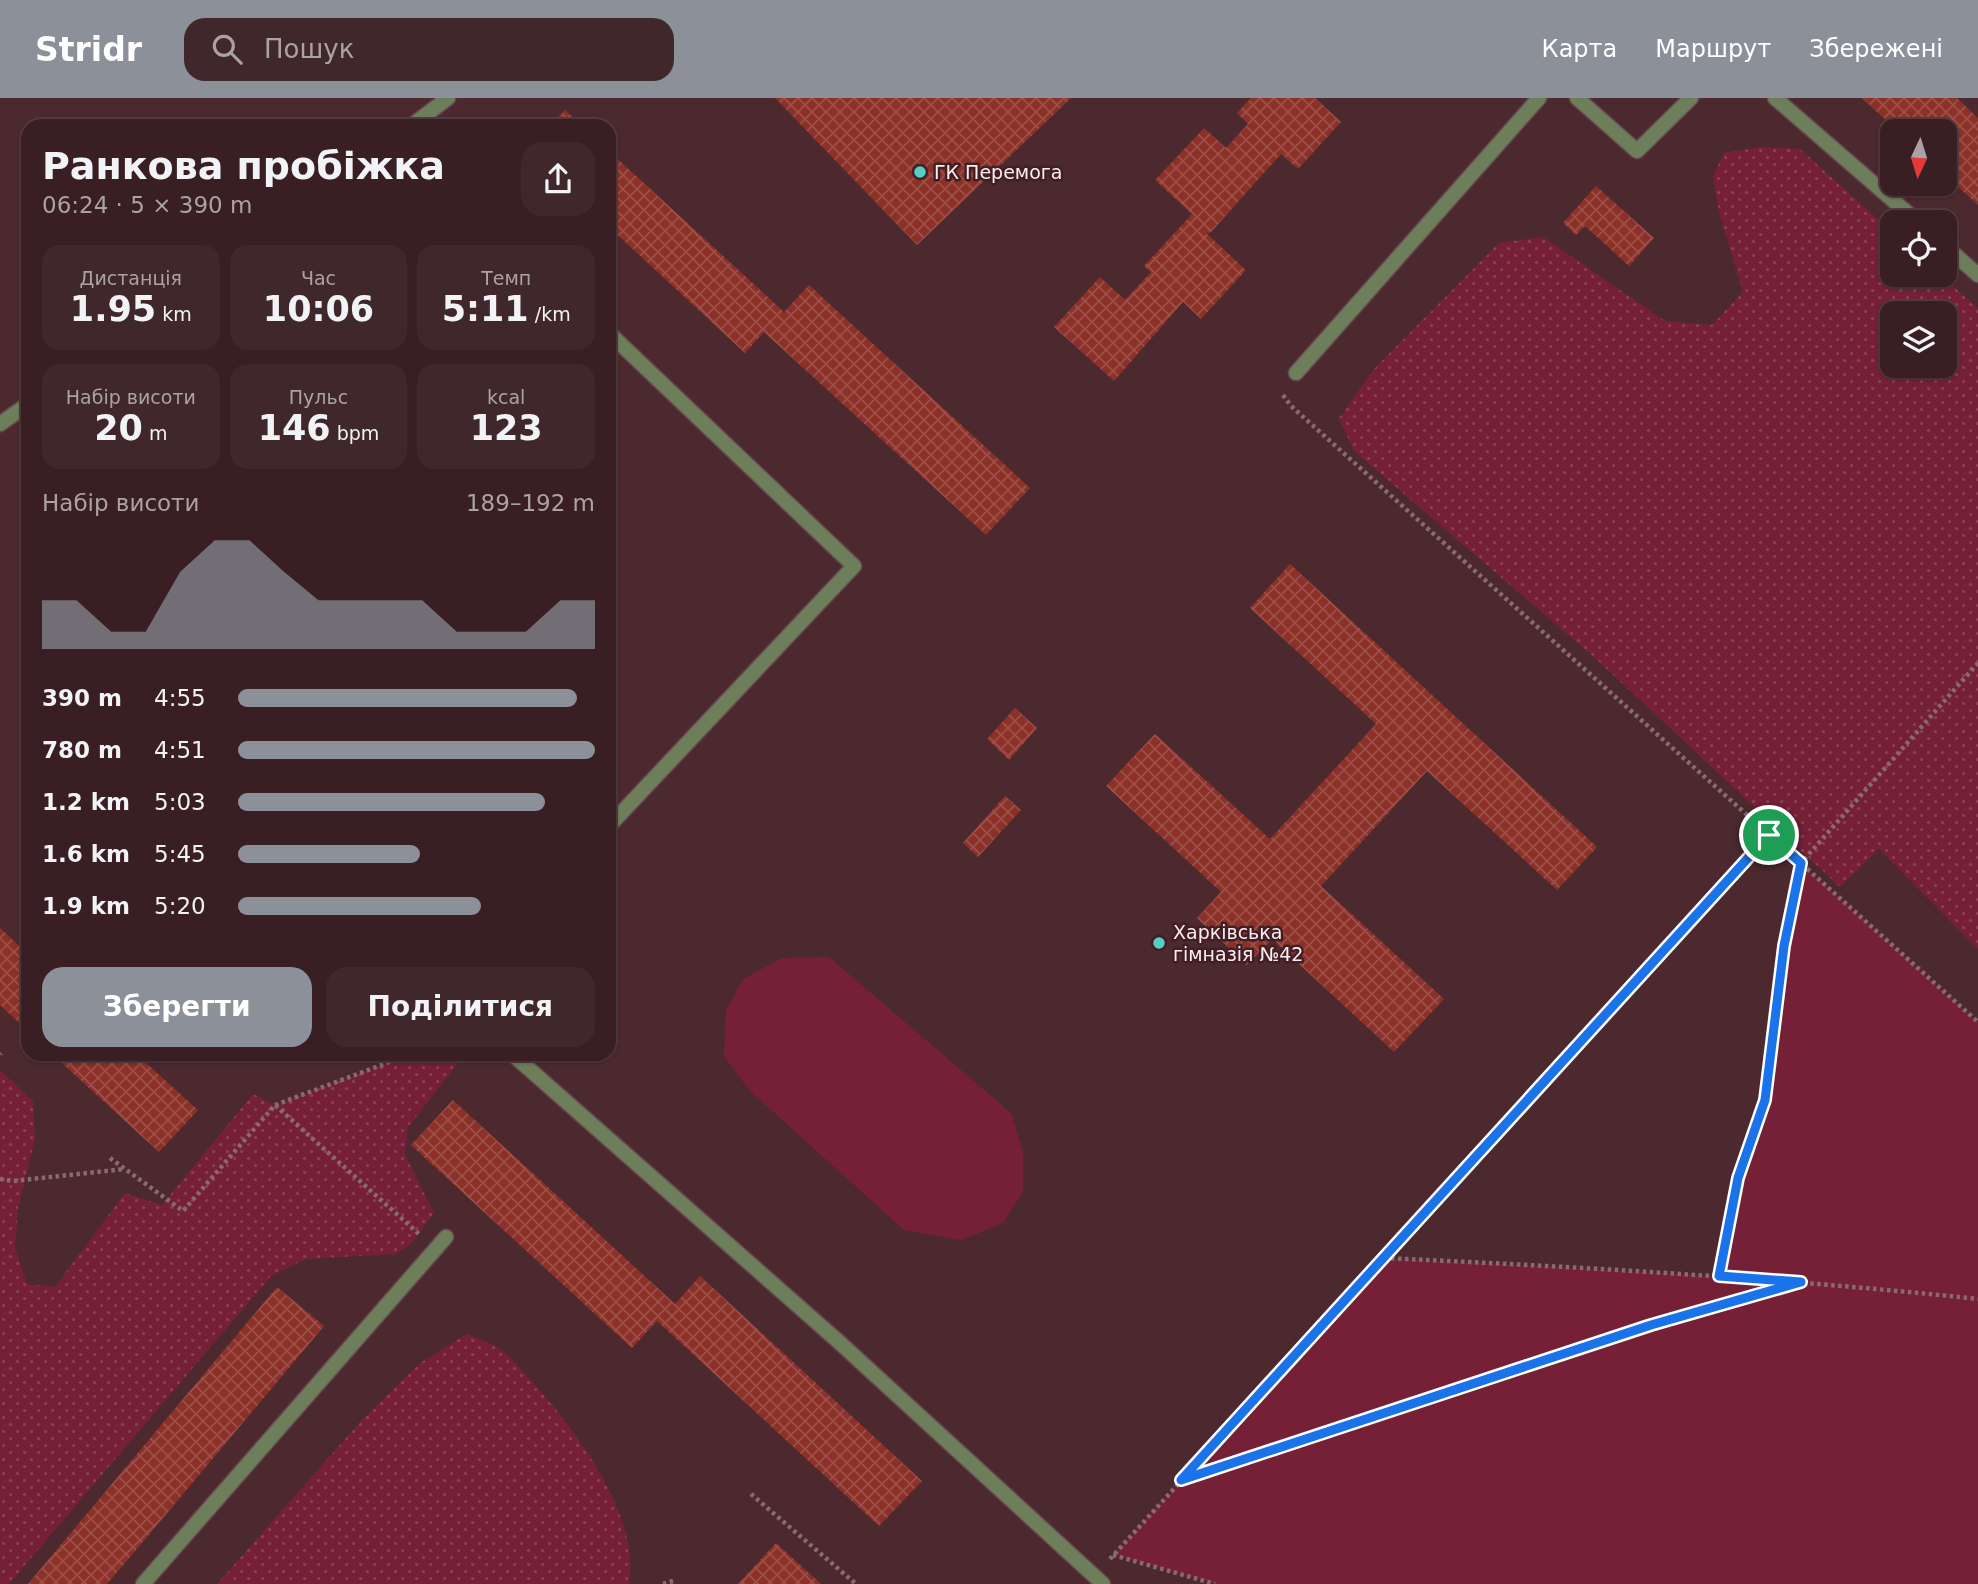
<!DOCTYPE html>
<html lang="uk">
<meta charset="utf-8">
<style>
:root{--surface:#391f23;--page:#40272b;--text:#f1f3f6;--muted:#aba2a6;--line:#533d41;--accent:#8c9099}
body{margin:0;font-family:"DejaVu Sans",sans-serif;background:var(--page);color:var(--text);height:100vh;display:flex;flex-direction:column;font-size:26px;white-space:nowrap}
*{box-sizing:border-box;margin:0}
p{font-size:23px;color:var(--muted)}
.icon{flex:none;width:38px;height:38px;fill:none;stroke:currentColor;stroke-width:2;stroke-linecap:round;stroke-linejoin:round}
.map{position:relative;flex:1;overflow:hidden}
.drawer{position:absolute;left:21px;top:21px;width:595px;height:942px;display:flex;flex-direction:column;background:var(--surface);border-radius:21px;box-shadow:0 2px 5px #0004,0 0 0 2px var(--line)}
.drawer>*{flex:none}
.needle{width:46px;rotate:184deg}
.controls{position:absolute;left:1880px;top:21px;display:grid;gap:14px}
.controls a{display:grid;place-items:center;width:77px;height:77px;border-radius:14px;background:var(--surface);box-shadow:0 2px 5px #0004,0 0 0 2px var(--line);font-size:35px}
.pin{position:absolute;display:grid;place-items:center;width:60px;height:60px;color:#fff;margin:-30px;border:4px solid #fff;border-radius:50%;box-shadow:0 2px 7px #0007}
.round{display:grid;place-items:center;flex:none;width:74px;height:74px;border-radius:21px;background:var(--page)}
.overview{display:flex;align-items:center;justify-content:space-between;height:119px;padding:0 21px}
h1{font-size:38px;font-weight:700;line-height:52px}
.figures{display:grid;grid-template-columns:repeat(3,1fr);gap:10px;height:119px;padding:7px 21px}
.figures div{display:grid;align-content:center;border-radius:18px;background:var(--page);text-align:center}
.figures b{font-size:35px;font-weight:700}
.figures small{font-size:19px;font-weight:400}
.figures p{font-size:19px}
.chart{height:196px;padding:14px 21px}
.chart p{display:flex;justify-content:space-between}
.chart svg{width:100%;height:126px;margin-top:7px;fill:var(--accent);opacity:.7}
.cta{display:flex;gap:14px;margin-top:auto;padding:14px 21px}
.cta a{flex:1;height:80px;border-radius:21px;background:var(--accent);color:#fff;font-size:28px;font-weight:700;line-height:80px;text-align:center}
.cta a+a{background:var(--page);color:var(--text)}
ul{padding:0 21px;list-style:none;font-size:23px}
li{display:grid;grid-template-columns:112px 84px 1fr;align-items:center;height:52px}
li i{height:18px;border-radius:9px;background:var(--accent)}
header{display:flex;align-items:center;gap:42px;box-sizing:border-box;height:98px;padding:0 35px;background:var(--accent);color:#fff}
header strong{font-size:33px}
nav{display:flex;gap:38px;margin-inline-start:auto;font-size:24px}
.search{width:490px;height:63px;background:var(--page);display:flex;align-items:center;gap:18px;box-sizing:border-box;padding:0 24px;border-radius:21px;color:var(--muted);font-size:26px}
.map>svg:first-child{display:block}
.grass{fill:#752037}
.park{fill:url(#park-dots);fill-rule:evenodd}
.building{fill:url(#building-cross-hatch)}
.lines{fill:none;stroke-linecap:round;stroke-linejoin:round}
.service-casing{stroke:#68484e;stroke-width:17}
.tertiary-casing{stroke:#68484e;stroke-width:17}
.path{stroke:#876b70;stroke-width:4.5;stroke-dasharray:3.5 3.5;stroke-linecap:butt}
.service{stroke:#6d7e5a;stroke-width:14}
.tertiary{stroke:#6d7e5a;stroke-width:14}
.route-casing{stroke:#fff;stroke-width:14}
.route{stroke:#1a73e8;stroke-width:9}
.poi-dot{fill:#55cec5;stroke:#411f25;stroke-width:2.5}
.labels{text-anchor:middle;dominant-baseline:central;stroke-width:5;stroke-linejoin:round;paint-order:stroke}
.poi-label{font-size:19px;fill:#fcedef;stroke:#411f25;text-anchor:start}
</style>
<header>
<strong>Stridr</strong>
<div class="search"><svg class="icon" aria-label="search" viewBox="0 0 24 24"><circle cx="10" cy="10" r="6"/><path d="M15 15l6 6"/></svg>Пошук</div>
<nav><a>Карта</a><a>Маршрут</a><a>Збережені</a></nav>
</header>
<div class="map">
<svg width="1978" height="1486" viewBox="0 0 1978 1486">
<defs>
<pattern id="park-dots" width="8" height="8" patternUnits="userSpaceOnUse" patternTransform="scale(1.75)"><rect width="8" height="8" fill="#752037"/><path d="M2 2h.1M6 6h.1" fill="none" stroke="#8a4154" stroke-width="1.8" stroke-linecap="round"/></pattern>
<pattern id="building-cross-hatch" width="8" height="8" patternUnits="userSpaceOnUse" patternTransform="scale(1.75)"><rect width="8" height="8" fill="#8c3128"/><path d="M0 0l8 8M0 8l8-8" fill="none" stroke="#9d4f48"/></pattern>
</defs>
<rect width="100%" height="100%" fill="#4c292f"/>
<path class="grass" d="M1801 765 1978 924V1486H1215L1113 1457 1383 1160 1719 1178 1738 1081 1765 1002 1785 848Z
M829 859 1011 1015 1023 1054V1094L1003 1125 961 1142 904 1132 749 992 724 958 726 913 743 881 782 860Z"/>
<path class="park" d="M1762 49 1800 51 1892 134V177H1940L1978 210V851L1879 751 1840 789 1595 560 1354 353 1339 320 1374 271 1499 145 1543 139 1665 223 1712 227 1743 194 1719 114 1713 78 1724 55ZM1892 215H1944V268H1892Z
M411 956H453L459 964 408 1029 405 1057 434 1115 410 1147 395 1156 306 1161 271 1178 9 1486H0V972L33 1003 35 1041 18 1110 15 1149 27 1186 55 1189 125 1095 162 1107 253 996 275 1007Z
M467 1236C478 1241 492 1245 502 1252 511 1259 520 1271 528 1279 573 1328 641 1417 629 1486H217L362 1322 420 1265Z"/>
<path class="building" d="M775 0H1071L917 147Z
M1251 0H1315L1341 24 1298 71 1281 56 1211 134 1206 135 1246 172 1201 221 1183 204 1114 283 1054 229 1100 179 1125 202 1151 174 1144 168 1192 116 1155 82 1204 30 1226 50 1248 26 1237 15Z
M1862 0H1957L1978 20V107L1944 76V33H1898Z
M565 12 582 28H550Z
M609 53 784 214 809 187 1030 390 986 437 764 234 745 255 609 129Z
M1596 88 1654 140 1629 168 1585 128 1576 137 1563 125Z
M1290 466 1597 749 1557 792 1427 673 1321 788 1444 901 1394 954 1272 841 1247 867 1197 820 1221 794 1106 688 1155 636 1270 741 1376 626 1250 510Z
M1015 610 1037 630 1009 662 987 641Z
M1005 698 1021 712 978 759 963 745Z
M0 830 28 856V933L0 907Z
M52 956H136L198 1012 159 1054Z
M453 1002 675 1206 700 1178 922 1383 879 1428 657 1223 632 1250 411 1047Z
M277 1189 324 1228 147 1439 107 1486H28Z
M776 1445 821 1486H738Z"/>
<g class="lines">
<defs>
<path id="service" d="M1577 0 1637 53 1691 0
M1775 0 1918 124
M1944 147 1978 177
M609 235 854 468 609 728
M1296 275 1539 0
M512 956 839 1244 1103 1486
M143 1486 446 1139"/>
<path id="tertiary" d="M411 28 448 0
M0 326 28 306"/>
</defs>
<use href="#service" class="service-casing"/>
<use href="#tertiary" class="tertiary-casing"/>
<path class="path" d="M1283 297 1291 308 1978 924
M0 956 1 955
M275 1007 411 956
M110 1060 183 1113 275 1007 419 1136
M0 1081 13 1083 125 1071
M1384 1160C1583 1169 1780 1180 1978 1201
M1719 1178 1738 1081 1765 1002 1785 848 1801 765 1978 565
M1182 1382 1651 1226 1802 1184
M751 1396 856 1486
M1113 1457 1215 1486
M1110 1461 1769 737
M663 1486 673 1483"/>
<use href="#service" class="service"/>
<use href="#tertiary" class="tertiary"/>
</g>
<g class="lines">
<defs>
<path id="route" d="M1769 737 1801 765 1784 848 1765 1002 1738 1080 1719 1178 1801 1184 1651 1227 1181 1382Z"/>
</defs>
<use href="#route" class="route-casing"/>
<use href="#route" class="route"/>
</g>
<g class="poi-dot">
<circle cx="920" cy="74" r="7"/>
<circle cx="1159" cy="845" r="7"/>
</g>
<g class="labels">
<g class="poi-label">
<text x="934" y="74">ГК Перемога</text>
<text x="1173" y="834">Харківська<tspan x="1173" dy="22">гімназія №42</tspan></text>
</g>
</g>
</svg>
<div class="controls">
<a><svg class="needle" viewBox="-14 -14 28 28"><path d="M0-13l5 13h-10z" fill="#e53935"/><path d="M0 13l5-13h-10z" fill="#aba2a6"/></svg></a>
<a><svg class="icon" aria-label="locate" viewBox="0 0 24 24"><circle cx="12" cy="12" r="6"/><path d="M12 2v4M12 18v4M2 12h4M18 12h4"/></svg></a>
<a><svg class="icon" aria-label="layers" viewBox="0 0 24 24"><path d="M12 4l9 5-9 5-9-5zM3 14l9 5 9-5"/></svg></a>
</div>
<div class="pin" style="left:1769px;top:737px;background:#1e9e55"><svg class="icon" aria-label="arrive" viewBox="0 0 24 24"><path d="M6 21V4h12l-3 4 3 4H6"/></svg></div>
<section class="drawer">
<div class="overview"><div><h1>Ранкова пробіжка</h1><p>06:24 · 5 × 390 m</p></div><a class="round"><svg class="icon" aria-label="share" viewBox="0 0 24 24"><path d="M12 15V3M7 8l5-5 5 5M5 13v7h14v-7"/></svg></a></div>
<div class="figures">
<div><p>Дистанція</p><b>1.95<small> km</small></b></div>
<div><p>Час</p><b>10:06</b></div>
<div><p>Темп</p><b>5:11<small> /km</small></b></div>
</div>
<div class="figures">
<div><p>Набір висоти</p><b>20<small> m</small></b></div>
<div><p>Пульс</p><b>146<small> bpm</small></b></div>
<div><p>kcal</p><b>123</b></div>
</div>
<div class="chart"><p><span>Набір висоти</span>189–192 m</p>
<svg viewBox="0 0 160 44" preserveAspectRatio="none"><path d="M0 44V27L10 27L20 38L30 38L40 17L50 6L60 6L70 17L80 27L90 27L100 27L110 27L120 38L130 38L140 38L150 27L160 27V44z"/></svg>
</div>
<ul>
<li><b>390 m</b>4:55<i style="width:95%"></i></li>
<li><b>780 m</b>4:51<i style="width:100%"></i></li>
<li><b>1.2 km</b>5:03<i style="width:86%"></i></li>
<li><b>1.6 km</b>5:45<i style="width:51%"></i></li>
<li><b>1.9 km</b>5:20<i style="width:68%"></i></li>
</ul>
<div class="cta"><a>Зберегти</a><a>Поділитися</a></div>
</section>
</div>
